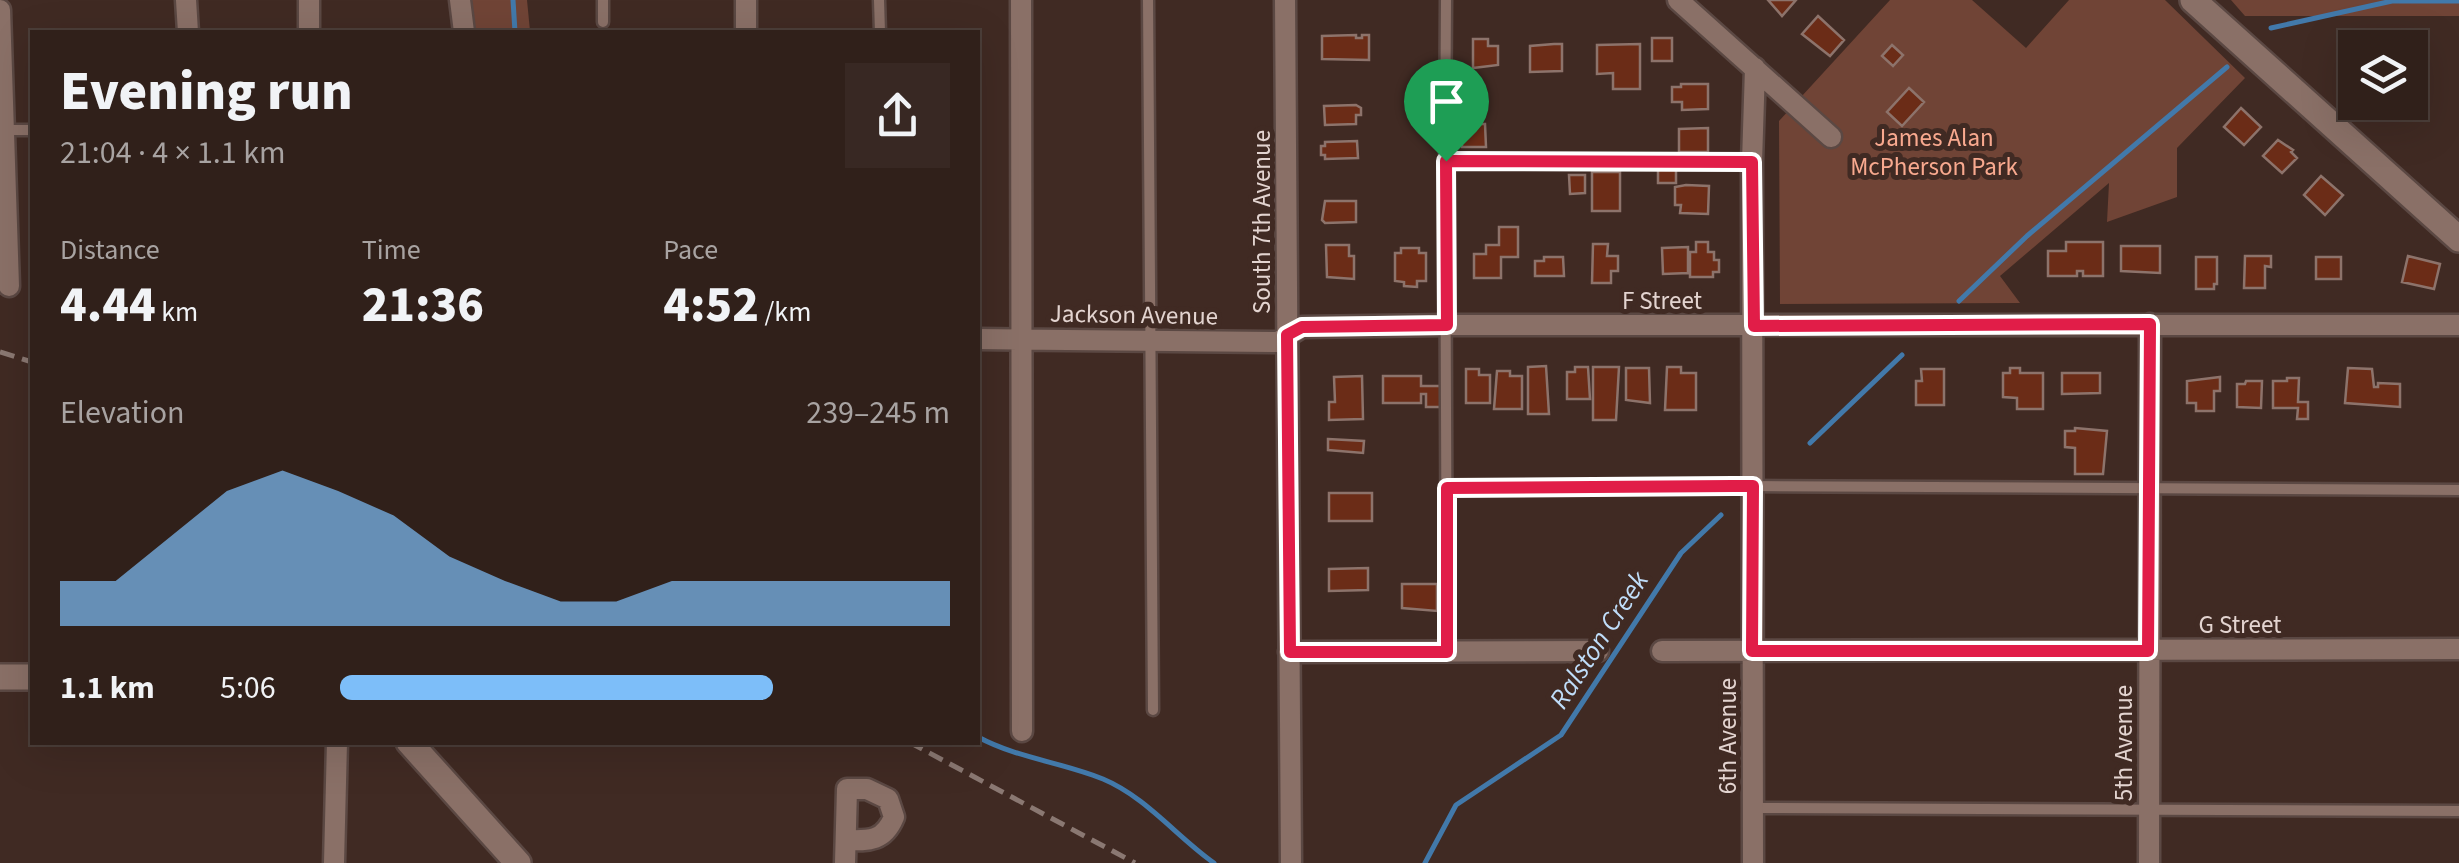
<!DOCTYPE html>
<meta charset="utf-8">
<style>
:root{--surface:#30201a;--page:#382823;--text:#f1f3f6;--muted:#a8a3a2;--line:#4b3e39;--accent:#7dbef9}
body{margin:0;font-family:"Source Sans 3",sans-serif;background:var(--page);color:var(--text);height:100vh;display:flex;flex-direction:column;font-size:38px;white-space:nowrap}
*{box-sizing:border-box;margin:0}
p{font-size:32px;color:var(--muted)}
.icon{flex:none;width:55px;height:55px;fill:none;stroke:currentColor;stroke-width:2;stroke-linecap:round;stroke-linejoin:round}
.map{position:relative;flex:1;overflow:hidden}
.side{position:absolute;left:30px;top:30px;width:950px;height:715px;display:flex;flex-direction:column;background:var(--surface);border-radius:0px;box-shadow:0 10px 40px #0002,0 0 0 2px var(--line)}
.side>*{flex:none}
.fabs{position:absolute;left:2338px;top:30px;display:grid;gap:20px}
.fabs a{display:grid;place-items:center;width:90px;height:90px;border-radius:0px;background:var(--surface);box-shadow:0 10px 40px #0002,0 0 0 2px var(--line);font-size:50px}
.pin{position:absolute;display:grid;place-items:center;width:85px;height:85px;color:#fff;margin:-102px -42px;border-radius:50% 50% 50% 0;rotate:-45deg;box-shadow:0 0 10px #0007}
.pin .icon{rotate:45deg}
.round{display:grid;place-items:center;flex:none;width:105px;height:105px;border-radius:0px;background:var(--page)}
.head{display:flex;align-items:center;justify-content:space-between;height:170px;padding:0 30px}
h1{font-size:55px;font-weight:800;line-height:75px}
.metrics{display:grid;grid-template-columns:repeat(3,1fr);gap:15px;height:170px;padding:10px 30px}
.metrics div{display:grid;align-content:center}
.metrics b{font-size:50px;font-weight:800}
.metrics small{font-size:28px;font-weight:400}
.metrics p{font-size:28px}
.chart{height:280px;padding:20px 30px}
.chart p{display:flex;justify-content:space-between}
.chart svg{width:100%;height:180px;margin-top:10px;fill:var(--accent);opacity:.7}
ul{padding:0 30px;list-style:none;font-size:32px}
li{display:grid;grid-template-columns:160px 120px 1fr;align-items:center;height:75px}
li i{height:25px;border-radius:12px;background:var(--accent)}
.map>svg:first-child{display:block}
.green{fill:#704436}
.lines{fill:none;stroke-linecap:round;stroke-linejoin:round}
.stream{stroke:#4279aa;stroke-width:5}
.building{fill:#6b2c17;stroke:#8d736b;stroke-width:2.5}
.service-casing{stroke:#5b4843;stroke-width:15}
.minor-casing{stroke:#5b4843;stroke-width:25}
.secondary-casing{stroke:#5b4843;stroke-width:30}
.service{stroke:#8a7067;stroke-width:10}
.minor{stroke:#8a7067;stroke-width:20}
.secondary{stroke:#8a7067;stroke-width:25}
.rail{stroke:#8a7872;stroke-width:5;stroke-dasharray:15 8;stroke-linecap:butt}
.route-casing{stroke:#fff;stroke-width:20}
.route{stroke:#e11d48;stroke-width:12}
.labels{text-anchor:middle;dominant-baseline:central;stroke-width:10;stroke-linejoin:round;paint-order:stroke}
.park-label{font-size:25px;fill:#f8a98f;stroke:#402a23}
.street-label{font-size:25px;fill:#e3d4d0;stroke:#402a23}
.water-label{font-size:28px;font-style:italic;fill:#bfddf9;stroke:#402a23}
</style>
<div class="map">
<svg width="2459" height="863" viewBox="0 0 2459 863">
<rect width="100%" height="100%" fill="#402a23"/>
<path class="green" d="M469 0H527L530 31 547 32H473Z
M1890 0H1972L2026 48 2069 0H2165L2245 78 2177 148V197L2107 222 2109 183 2000 276 2020 303 1780 304 1779 121Z
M2231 0H2459V16H2245Z"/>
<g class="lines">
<path class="stream" d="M513 0 515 32
M2271 28 2392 1H2459
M1959 301 2027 236 2227 67
M1810 443 1902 355
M978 737C1017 758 1061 762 1103 779 1146 797 1176 836 1214 863
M1425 863 1456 805 1561 735 1681 553 1721 515"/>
</g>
<path class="building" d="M1768 0H1796L1782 16Z
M1818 16 1844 40 1830 56 1802 34Z
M1356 35V38H1362V35H1369V60L1322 59V36Z
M1652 38H1672V61H1652Z
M1473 39H1488V46H1498V65L1473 68Z
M1554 44H1562V71L1530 72V46Z
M1640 44V89H1613V73L1597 74V45Z
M1892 45 1903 55 1893 66 1882 56Z
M1681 84H1708V109L1682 110V102H1672V87H1681Z
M1909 88 1924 102 1902 126 1887 112Z
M1356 105 1361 108V115H1356V124L1325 125 1324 106Z
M2241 108 2261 127 2244 145 2224 127Z
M1461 124H1485L1486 147H1462Z
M1708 128V152H1679V129Z
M2278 140 2293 150 2291 152 2297 158 2282 173 2263 156Z
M1357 141 1358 158 1325 159V155H1321V146H1325V142Z
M1658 169H1676V183H1658Z
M1592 172H1620V211H1592Z
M1569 175H1585V193L1570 194Z
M2321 176 2343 195 2325 215 2304 195Z
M1686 185 1709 186 1708 214 1680 213 1681 205H1675V187Z
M1325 201H1356V222L1325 223 1322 220Z
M1499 227H1518V257H1501V278H1474V254H1486V245H1499Z
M1696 242H1708V252H1714V260H1719V272H1713V277H1690V252H1696Z
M2066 242H2103V276H2083V271H2077V276H2048V251H2066Z
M1593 244H1608L1607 256H1618V271H1611V283H1592Z
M1326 245H1349V256H1354V279L1327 277Z
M2121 246H2160V273L2121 271Z
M1688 247V273L1663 274 1662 248Z
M1401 248H1419V253H1426V281H1417V287L1404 286V282L1395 281V253H1401Z
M2245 256H2271V267L2265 266V288H2244Z
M2408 256 2440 264 2434 289 2402 282Z
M1544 257H1563L1564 276H1535V261H1544Z
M2196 257H2217V284H2214V289H2196Z
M2316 257H2341V279H2316Z
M1546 366 1549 414H1528V367Z
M1575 367H1588L1590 399H1567V372H1575Z
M1593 367H1619L1616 420H1593Z
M1667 367H1681V373H1696V410H1665Z
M1626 368H1649L1650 403 1626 400Z
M2010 368H2020V373H2043V409H2017V398L2003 397V373H2010Z
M2348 368 2372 369 2374 387H2378V383L2400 384V407L2345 403Z
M1466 369H1479V375H1490V403H1466Z
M1921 369H1944V405H1916V381H1922Z
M1497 371H1510V376H1522V409H1494Z
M2062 373H2100V393L2062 394Z
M1362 376 1363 419 1329 420V402H1335L1334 377Z
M1383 376H1421V386H1441V407H1426V394H1421V403H1383Z
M2220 377V391H2214V411H2196V403H2187V381Z
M2287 378H2299L2298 402H2308V419H2297L2298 408H2273V381H2287Z
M2246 381H2262L2261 408 2237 407V384H2245Z
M2075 428 2107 431 2103 474H2075V448L2065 447V431H2075Z
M1328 439 1364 441 1363 453 1328 450Z
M1329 493H1372V521H1329Z
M1368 568V590L1329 591V569Z
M1402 584H1437V611L1402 608Z"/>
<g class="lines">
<defs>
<path id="service" d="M879 0 880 32
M1148 0 1153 710
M1446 0 1445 161 1752 162
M603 22V0
M4 130H32
M1445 161 1447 651
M1447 487 1753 486 2459 490
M1753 808 2459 811"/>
<path id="minor" d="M186 0 188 32
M460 0 464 32
M746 0V32
M1021 0 1022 731
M1285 0 1291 863
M1678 0 1831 137
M0 10 9 286
M309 32V0
M978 339 1278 342 1302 327 1445 325H2459
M1662 651 2459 649
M1289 652 1598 651
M334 863 337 742
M845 863 847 789H867L888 799 894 817C884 841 870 841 846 840
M1753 863 1752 162 1755 68
M2149 863 2150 324"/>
<path id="secondary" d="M2193 0 2459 239
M0 677H32
M409 742 518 863"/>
</defs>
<use href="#service" class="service-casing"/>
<use href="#minor" class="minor-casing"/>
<use href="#secondary" class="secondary-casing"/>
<use href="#service" class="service"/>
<use href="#minor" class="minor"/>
<use href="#secondary" class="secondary"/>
<path class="rail" d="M0 352 32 362
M909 742 1135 863"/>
</g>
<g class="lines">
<defs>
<path id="route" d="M1446 161 1752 162 1754 326 2150 324 2148 651H1752L1753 486H1733L1447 488V652H1290L1287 335 1302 327 1447 325Z"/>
</defs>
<use href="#route" class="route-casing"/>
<use href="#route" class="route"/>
</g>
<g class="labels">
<g class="park-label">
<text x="1934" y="138">James Alan<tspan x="1934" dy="29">McPherson Park</tspan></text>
</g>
<g class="street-label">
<text transform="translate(1262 222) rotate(-90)">South 7th Avenue</text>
<text x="1662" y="301">F Street</text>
<text transform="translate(1134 315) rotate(1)">Jackson Avenue</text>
<text x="2240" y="625">G Street</text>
<text transform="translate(1728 736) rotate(-90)">6th Avenue</text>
<text transform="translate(2124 743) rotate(-90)">5th Avenue</text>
</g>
<g class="water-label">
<text transform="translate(1599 640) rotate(-57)">Ralston Creek</text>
</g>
</g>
</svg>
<div class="fabs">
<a><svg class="icon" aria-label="layers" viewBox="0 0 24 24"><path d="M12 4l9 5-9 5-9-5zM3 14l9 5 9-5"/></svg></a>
</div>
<div class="pin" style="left:1446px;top:161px;background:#1e9e55"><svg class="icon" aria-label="arrive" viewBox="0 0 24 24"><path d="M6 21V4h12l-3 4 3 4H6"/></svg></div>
<section class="side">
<div class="head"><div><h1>Evening run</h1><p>21:04 · 4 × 1.1 km</p></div><a class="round"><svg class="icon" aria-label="share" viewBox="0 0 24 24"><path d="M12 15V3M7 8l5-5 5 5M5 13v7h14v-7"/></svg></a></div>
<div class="metrics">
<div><p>Distance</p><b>4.44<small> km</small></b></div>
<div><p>Time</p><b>21:36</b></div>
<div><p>Pace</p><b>4:52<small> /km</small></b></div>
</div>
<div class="chart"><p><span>Elevation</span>239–245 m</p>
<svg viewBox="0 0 160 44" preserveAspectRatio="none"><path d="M0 44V33L10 33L20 22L30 11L40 6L50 11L60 17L70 27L80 33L90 38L100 38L110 33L120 33L130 33L140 33L150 33L160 33V44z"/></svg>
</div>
<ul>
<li><b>1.1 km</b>5:06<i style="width:71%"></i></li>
</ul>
</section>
</div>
